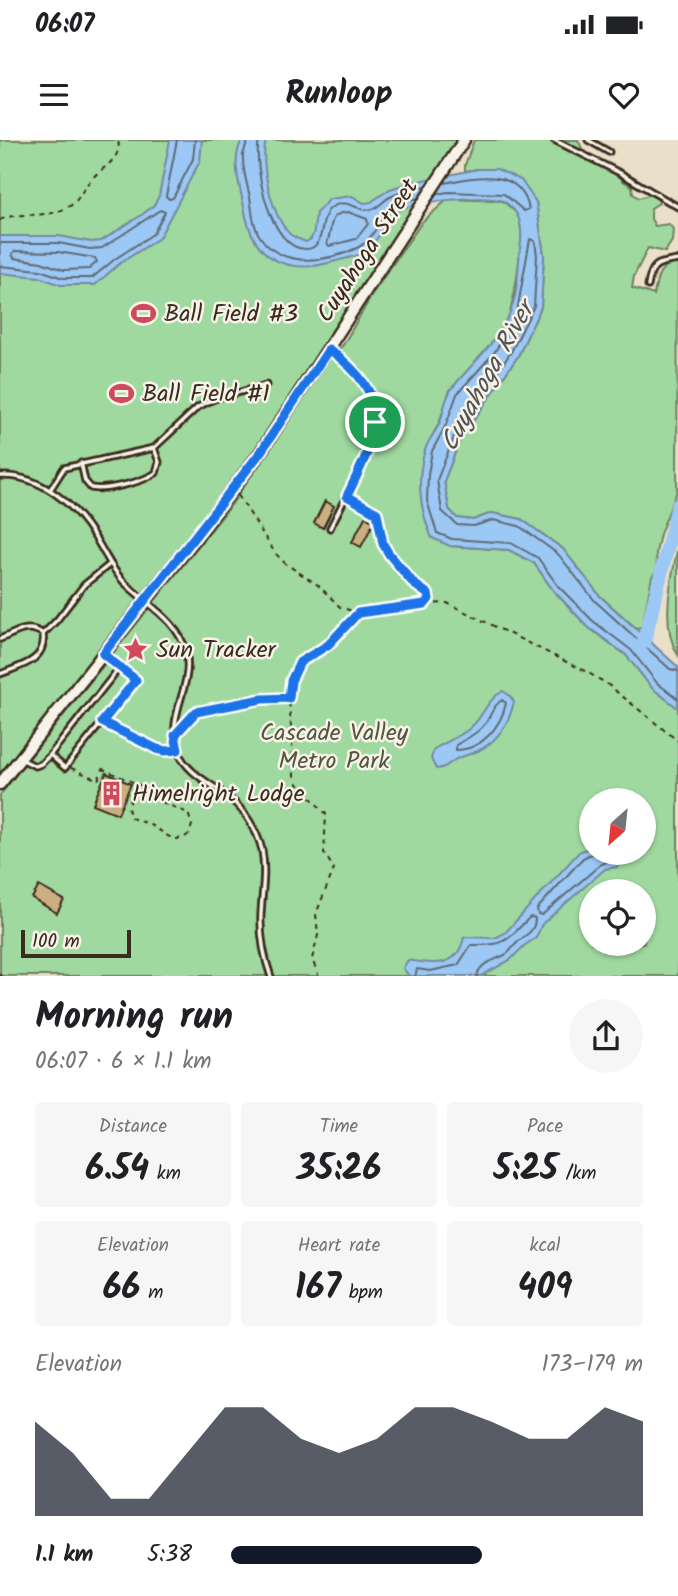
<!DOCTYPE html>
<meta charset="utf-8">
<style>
:root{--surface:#fff;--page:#f6f6f6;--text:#202124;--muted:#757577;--accent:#111827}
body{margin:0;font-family:Kalam,sans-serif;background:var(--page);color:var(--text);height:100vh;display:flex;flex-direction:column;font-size:26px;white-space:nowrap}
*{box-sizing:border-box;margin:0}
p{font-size:23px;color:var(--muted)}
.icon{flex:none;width:38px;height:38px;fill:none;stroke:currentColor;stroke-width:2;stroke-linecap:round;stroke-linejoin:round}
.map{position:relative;height:836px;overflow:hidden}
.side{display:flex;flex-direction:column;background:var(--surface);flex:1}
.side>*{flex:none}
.needle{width:46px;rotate:207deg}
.tools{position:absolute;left:579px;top:648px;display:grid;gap:14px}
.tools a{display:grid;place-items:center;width:77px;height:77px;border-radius:50%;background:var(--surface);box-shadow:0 2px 5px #0004;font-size:35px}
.scale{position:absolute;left:21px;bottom:18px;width:110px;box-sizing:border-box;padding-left:7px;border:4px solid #3b2a1e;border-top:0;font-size:19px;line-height:24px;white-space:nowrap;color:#3b2a1e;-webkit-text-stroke:5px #f7f3e8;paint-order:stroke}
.pin{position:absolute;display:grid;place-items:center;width:60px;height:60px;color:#fff;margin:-30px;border:4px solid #fff;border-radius:50%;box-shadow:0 2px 7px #0007}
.round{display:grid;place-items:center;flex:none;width:74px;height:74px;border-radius:37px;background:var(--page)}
.head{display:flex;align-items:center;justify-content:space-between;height:119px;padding:0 35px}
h1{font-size:38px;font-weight:600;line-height:52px}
.figures{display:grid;grid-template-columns:repeat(3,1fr);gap:10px;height:119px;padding:7px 35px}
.figures div{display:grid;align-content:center;border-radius:7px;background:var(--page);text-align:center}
.figures b{font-size:35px;font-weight:600}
.figures small{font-size:19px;font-weight:400}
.figures p{font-size:19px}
.chart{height:196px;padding:14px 35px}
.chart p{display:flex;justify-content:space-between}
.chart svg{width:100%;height:126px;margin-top:7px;fill:var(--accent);opacity:.7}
ul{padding:0 35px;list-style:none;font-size:23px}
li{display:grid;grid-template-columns:112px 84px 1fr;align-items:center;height:52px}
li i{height:18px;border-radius:9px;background:var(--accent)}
.status{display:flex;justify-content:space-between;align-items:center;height:49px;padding:0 35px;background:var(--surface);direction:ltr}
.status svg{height:19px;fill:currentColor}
header{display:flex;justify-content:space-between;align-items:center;height:91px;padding:0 35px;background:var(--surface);font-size:32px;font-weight:600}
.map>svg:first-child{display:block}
.green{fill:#9fd99f;stroke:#6d825e;stroke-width:2;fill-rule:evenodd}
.water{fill:#9bc8f5;stroke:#75899f;stroke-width:2}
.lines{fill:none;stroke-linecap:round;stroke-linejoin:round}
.shore{stroke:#616974;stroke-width:2}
.river{stroke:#9bc8f5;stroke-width:14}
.building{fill:#ccaf81;stroke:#3b2a1e;stroke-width:2}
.lane-casing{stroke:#3b2a1e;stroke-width:9}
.secondary-casing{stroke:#3b2a1e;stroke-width:15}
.path{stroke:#3b2a1e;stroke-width:2;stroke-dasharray:5 5;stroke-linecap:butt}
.lane{stroke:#f7f3e8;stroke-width:3.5}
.secondary{stroke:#f7f3e8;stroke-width:10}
.route-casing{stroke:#fff;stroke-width:14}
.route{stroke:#1a73e8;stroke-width:9}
.labels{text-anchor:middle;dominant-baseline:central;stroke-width:5;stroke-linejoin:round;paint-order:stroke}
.street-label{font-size:24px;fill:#3b2a1e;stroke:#f7f3e8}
.poi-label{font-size:24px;fill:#3b2a1e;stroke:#f7f3e8;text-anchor:start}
.park-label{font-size:24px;fill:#54563e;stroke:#f7f3e8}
.water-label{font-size:26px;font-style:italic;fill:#535254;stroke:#f7f3e8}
</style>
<div class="status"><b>06:07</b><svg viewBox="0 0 49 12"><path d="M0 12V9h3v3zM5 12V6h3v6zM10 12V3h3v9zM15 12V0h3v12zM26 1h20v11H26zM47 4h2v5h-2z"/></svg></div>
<header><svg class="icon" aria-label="menu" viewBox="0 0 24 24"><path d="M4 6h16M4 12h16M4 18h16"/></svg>Runloop<svg class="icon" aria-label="heart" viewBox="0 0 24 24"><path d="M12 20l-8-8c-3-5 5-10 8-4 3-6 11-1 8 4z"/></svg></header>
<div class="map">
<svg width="678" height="837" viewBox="0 0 678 837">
<rect width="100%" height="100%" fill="#eadfc9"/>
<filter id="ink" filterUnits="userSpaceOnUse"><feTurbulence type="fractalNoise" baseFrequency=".0143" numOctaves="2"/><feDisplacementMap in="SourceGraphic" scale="14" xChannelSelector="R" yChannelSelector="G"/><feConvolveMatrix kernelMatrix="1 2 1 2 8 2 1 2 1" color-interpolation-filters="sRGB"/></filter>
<g filter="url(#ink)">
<path class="green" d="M0 0H464L260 313 0 640Z
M474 0H578L586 17 620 36 623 41 632 46 633 54 639 58 656 53 659 63 651 68V79L655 86 669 84 673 89 672 101 665 112 648 108 634 136 632 148 654 155C657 137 658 126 678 122L677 351 660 394 656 413 657 429 652 437 642 487 636 488 600 456 563 409 521 379 492 373 473 380 457 378 449 369 444 341 460 300 518 216 541 167 544 115 536 62 478 29 465 31V25Z
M448 59 503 61 519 75 522 97 517 137 510 174 489 208 450 250 439 283 426 308 450 406 509 410 534 423 553 450 588 487 626 515 652 548 678 568V836H0V655L232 364 281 288 306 255 328 219 343 205 375 150 422 82ZM592 660H644V712H592ZM592 751H644V803H592Z
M678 407V515C660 486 671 438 678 407Z"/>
<path class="water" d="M170 0H202L200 21 159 98 119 124 95 145H61L39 137 0 133V96H59L91 102 101 101 143 74 154 65 159 56Z
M242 0H266C260 24 271 71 287 91 291 97 299 99 306 102L311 99 314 91 316 73 330 59 352 56 364 63 371 62 390 49 409 43 478 29H497L521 40 536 62 544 115 541 167 518 216 460 300 444 341 449 369 457 378 473 380 492 373 521 379 563 409 600 456 678 527V568L652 548 626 515 588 487 553 450 534 423 509 410 450 406 432 398C420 370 416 340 425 310 428 300 436 292 440 282 444 271 445 256 453 247 473 222 493 207 508 177 518 157 518 130 520 109 522 96 523 79 513 69 512 68 506 63 505 62 489 54 416 61 400 70 385 80 380 100 366 111 358 117 346 118 336 121 290 135 255 123 245 72 241 49 230 22 242 0Z
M503 551 509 555 514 562C509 583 498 601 478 611 471 614 463 616 456 619 448 624 446 628 436 629L431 619 434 609C445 602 459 597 469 589 484 577 485 561 503 551Z
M591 707 592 712H610L624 719 617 727 605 729 542 784 536 798 525 805 510 820 481 836H409L403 828 408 820C434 825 458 828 464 797L495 798 505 793 579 712Z"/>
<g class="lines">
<path class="shore" d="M177 0 166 56 169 59 173 58 193 19 195 0
M248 0C247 6 244 10 243 15 242 28 247 44 250 57 252 70 253 88 261 98 283 129 329 122 359 107 376 98 380 73 398 64 403 60 412 60 418 58
M259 0C253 26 270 110 306 109 327 109 318 75 332 67 349 56 358 74 372 69 379 67 384 60 390 57 401 51 414 49 426 46
M436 54 448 52 504 54 524 71 529 69C520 26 475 37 444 43
M348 72 367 79 368 84 356 99 329 106 327 103C334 86 326 74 348 72Z
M0 103H58L90 109 102 108 160 70 165 72 153 94 115 119 92 138H63L40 130 0 126
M15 111 58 112 95 118 97 122 89 129 64 130 41 122 14 118 12 114Z
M678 531 670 529 595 461 558 414 519 386 493 380 474 386 457 385 442 371 437 340 454 297 511 212 534 166 537 116 535 101 530 99 516 177 494 213 457 254 446 285 432 311 428 334 427 361 437 393 452 399 511 403 538 418 558 446 593 481 631 510 657 543 678 559
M502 560 506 563C501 587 481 610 456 610V605C466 599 477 594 485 584 491 576 493 565 502 560Z
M595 712 583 718 537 769 538 774 542 775 601 724 609 721 610 712
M415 837 417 829 430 831 458 825 471 805C506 806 506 801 530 777L535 778C535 790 529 793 520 800 515 804 512 809 508 813 497 821 479 821 477 837"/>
<path class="river" d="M644 502 678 365"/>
</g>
<path class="building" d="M325 361 334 366 323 388 314 383Z
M365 377 374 382 361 407 352 402Z
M106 633 131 644 118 674 93 664Z
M39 746 64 760 57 773 32 758Z"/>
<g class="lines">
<defs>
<path id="lane" d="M554 0 620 33 678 67
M588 0 609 12
M648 146C652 122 657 124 678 120
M81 323 85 341 91 348C107 351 142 342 156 333L159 322 154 308
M0 336C40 334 74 364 94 396 104 411 111 428 123 441 145 464 178 479 186 512 194 546 165 576 178 611 187 634 211 643 228 657 245 670 257 690 262 710 266 732 262 752 261 774 260 795 264 817 271 837
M50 350 64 328 154 308 198 267 214 259 266 245
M330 388 366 317C387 269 369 239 330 211
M43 494 57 480 84 445 110 424
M0 499C16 493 27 483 43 494
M105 515 136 540 65 628 50 615 120 527
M0 534C20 526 47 521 43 494
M103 582 157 609 166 611 178 610
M23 620 35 626 41 624 50 615"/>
<path id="secondary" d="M0 644 204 387 260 313 464 0"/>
</defs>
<use href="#lane" class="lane-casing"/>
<use href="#secondary" class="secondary-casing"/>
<path class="path" d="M0 80C19 71 40 78 59 71 79 64 77 57 89 42 99 28 123 21 118 0
M238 355 275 413 286 424 318 445 340 467 358 473 425 464 429 459 428 454C414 442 389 420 383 401 380 392 381 382 377 373L350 358
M426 464 447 463 587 532 607 544 678 601
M181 590 190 577 203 570 235 566 262 559 288 558
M71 628 98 640 103 629 144 647 164 663 188 673 192 685 189 694C174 706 166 693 152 686 145 682 137 681 130 677L128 667 138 644
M0 834 1 837
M319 837 312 819 318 795 316 774 334 729 324 713 326 674 298 644 294 635 289 558 295 529 307 516 335 499 358 473"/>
<use href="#lane" class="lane"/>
<use href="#secondary" class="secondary"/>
</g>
</g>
<g class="lines" filter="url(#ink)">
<defs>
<path id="route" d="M329 209C396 260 379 290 347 356L377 373 383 404 389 414 414 444 428 454 429 459 425 464 358 473 328 505 300 522 291 541 289 558 262 559 196 572 175 595 178 610 166 611 157 609 102 582 136 540 103 514 260 313Z"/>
</defs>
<use href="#route" class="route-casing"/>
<use href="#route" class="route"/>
</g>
<defs>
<symbol id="stadium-bare" viewBox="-9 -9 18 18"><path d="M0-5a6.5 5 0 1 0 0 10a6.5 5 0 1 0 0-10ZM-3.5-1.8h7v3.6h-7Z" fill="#d1495b" stroke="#f7f3e8" stroke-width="2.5" paint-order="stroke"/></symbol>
<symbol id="sight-bare" viewBox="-9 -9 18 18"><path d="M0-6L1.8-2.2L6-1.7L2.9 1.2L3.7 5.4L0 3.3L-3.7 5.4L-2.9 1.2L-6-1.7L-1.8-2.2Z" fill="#d1495b" stroke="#f7f3e8" stroke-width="2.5" paint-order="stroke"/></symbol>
<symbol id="building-bare" viewBox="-9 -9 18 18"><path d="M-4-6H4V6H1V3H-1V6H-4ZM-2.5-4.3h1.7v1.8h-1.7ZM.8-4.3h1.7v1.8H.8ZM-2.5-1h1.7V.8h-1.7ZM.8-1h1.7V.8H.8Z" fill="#d1495b" stroke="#f7f3e8" stroke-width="2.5" paint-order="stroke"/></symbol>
</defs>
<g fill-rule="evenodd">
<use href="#stadium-bare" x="126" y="156" width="35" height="35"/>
<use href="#stadium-bare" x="104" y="236" width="35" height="35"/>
<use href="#sight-bare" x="118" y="492" width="35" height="35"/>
<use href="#building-bare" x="94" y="636" width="35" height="35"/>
</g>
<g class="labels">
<g class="street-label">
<text transform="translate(368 111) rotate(-57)">Cuyahoga Street</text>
</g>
<g class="poi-label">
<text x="164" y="174">Ball Field #3</text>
<text x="142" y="254">Ball Field #1</text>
<text x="156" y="510">Sun Tracker</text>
<text x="132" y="654">Himelright Lodge</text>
</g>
<g class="park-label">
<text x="334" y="593">Cascade Valley<tspan x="334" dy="28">Metro Park</tspan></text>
</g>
<g class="water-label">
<text transform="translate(488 237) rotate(-61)">Cuyahoga River</text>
</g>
</g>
</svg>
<div class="tools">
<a><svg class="needle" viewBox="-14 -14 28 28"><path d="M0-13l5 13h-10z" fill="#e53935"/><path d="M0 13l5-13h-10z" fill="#757577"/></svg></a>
<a><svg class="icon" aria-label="locate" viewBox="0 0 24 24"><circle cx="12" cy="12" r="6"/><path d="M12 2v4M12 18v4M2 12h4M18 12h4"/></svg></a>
</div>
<div class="scale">100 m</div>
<div class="pin" style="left:375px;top:282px;background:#1e9e55"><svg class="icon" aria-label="arrive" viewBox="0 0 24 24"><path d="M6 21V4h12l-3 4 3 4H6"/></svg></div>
</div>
<section class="side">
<div class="head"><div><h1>Morning run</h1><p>06:07 · 6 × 1.1 km</p></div><a class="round"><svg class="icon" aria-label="share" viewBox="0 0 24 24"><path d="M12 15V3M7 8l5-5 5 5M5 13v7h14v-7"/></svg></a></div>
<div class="figures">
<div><p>Distance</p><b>6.54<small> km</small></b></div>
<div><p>Time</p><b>35:26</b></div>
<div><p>Pace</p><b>5:25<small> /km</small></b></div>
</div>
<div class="figures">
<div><p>Elevation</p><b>66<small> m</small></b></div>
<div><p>Heart rate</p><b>167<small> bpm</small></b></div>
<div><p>kcal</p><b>409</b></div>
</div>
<div class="chart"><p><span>Elevation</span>173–179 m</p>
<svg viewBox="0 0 160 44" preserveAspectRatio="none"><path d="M0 44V11L10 22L20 38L30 38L40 22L50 6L60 6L70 17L80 22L90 17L100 6L110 6L120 11L130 17L140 17L150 6L160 11V44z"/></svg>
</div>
<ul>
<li><b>1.1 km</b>5:38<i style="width:61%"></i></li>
</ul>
</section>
